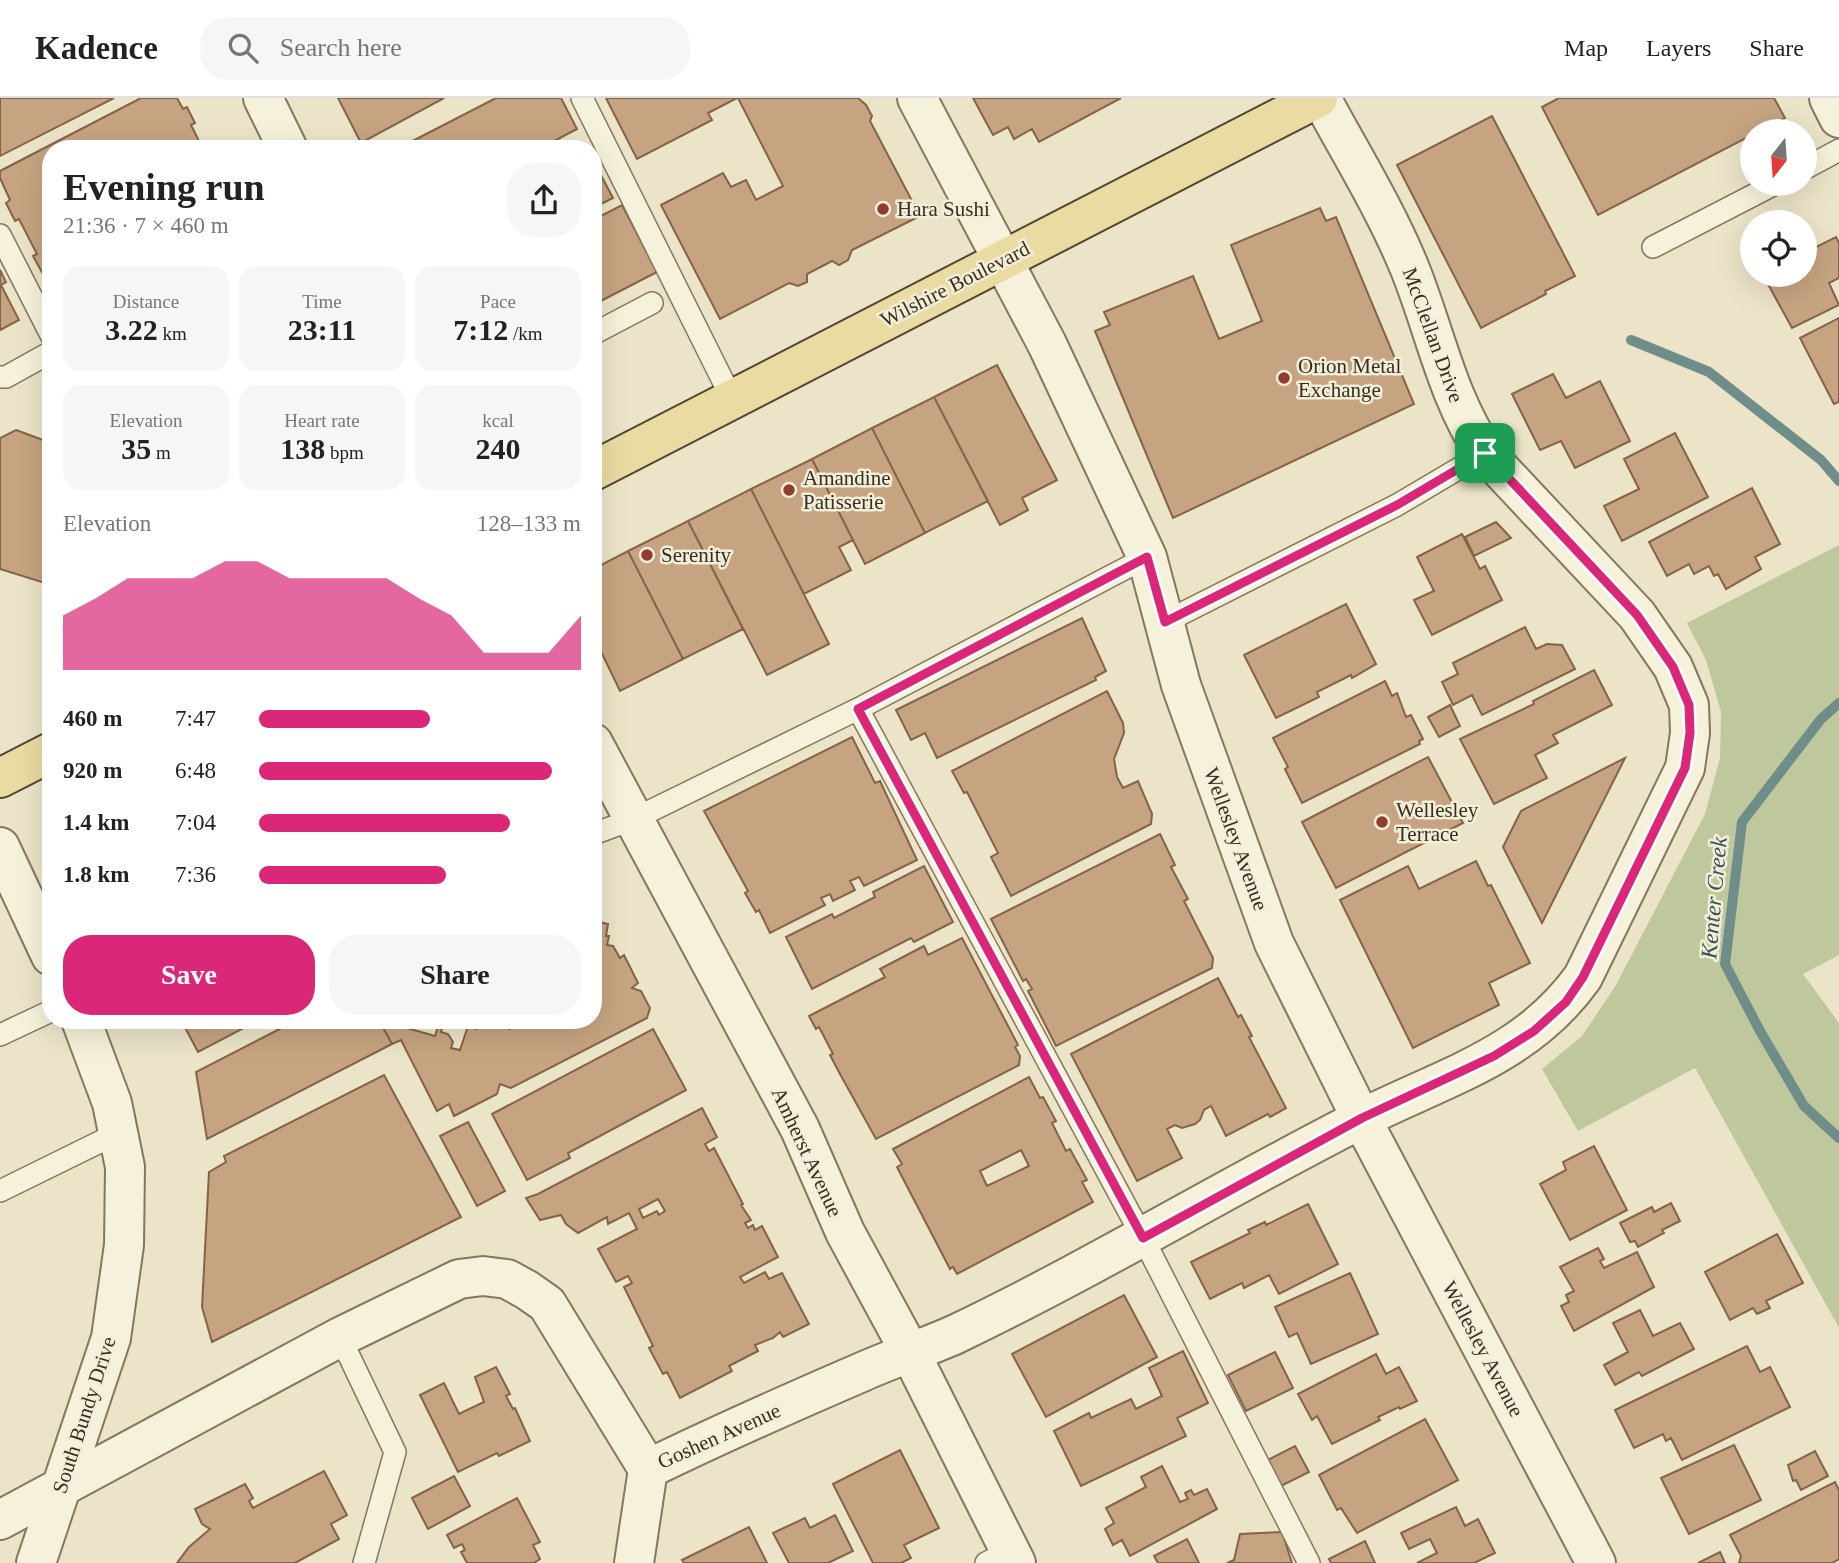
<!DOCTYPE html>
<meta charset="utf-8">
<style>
:root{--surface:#fff;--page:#f6f6f6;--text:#222;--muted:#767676;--line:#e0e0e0;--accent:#db2777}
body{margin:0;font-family:"Times New Roman",serif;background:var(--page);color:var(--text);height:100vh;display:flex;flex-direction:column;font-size:26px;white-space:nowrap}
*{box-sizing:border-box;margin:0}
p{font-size:23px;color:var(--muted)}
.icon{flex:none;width:38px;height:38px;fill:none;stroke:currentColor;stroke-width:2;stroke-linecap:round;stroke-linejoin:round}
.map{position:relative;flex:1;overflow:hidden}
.sheet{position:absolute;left:42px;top:42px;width:560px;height:889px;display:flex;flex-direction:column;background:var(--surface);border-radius:28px;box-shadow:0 7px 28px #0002}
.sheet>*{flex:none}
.needle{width:46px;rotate:197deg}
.controls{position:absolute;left:1740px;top:21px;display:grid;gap:14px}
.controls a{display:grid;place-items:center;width:77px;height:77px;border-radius:50%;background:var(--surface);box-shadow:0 7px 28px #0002;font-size:35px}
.pin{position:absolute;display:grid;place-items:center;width:60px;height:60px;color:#fff;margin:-30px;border-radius:14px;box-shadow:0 4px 10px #0006}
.round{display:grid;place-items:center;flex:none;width:74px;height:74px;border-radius:28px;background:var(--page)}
.overview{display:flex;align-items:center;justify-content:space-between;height:119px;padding:0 21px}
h1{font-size:38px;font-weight:800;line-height:52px}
.metrics{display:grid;grid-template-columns:repeat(3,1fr);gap:10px;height:119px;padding:7px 21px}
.metrics div{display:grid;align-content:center;border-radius:18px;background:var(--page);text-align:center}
.metrics b{font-size:30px;font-weight:800}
.metrics small{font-size:19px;font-weight:400}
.metrics p{font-size:19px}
.chart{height:196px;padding:14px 21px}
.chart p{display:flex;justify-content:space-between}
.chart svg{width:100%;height:126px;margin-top:7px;fill:var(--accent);opacity:.7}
.action{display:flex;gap:14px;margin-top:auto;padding:14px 21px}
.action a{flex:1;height:80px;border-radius:28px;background:var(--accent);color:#fff;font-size:28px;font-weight:800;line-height:80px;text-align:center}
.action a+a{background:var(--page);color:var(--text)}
ul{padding:0 21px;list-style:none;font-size:23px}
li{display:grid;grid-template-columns:112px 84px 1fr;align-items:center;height:52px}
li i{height:18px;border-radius:9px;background:var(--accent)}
header{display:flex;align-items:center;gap:42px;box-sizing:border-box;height:98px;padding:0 35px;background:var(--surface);border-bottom:2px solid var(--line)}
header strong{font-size:33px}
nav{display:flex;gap:38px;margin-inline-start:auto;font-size:24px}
.search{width:490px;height:63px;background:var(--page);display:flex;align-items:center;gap:18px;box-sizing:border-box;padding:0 24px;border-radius:28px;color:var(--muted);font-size:26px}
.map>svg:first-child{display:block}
.green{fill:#bfc89c}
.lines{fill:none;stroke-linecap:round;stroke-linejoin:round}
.stream{stroke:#6f8d89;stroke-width:10}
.building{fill:#c6a481;stroke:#836446;stroke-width:2;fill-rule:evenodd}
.service-casing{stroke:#85775e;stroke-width:24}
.minor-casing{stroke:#85775e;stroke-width:42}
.tertiary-casing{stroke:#85775e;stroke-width:42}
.primary-casing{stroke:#544532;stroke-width:42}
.service{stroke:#f6f1da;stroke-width:21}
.minor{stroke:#f6f1da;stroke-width:38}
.tertiary{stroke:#f6f1da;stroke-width:38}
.primary{stroke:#eadba3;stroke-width:38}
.route-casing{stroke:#fff;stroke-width:14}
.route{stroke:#db2777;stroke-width:9}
.poi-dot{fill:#8f3c33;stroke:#f3eed7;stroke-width:2.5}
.labels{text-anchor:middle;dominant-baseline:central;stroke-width:5;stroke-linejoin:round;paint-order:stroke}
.poi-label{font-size:21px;fill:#372e21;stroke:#f3eed7;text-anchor:start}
.street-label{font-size:21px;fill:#372e21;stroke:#f3eed7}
.water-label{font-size:23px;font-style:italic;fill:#315455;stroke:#f3eed7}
</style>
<header>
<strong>Kadence</strong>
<div class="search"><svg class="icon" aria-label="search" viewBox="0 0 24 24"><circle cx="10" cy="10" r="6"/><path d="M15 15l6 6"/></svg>Search here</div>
<nav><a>Map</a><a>Layers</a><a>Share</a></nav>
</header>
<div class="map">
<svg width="1839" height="1465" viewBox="0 0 1839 1465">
<rect width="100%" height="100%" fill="#ebe4c8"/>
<path class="green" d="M1839 447V857L1803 876 1839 925V1230L1695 970 1578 1033 1542 971 1582 938 1616 887 1705 716 1720 660 1721 614 1706 562 1687 525Z"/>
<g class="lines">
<path class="stream" d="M1631 242 1709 274 1821 362 1839 383
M1839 605 1821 621 1742 724 1725 866 1760 933 1804 1008 1839 1040"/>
</g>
<path class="building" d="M0 0H114L0 58Z
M141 0H177L183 11 187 9 195 25 191 27 203 51H51L50 183 46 177 44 178 33 158 37 156 19 121 15 123 6 105 10 102 0 80V73Z
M338 0H444L361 45Z
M496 0H561L577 31 539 51H397Z
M606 0H737L708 15 712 22 637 61Z
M738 0H858L866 7 872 18 870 23 920 118 852 152 848 162 839 167 832 163 807 176V184L798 188 789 185 720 221 661 107 723 75 731 89 746 82 756 102 783 88Z
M973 0H1121L1039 44 1032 31 1014 41 1008 29 993 37Z
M1559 0H1774L1785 20 1760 33H1752V37L1598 117 1542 9Z
M1492 18 1575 178 1545 193 1546 196 1481 230 1397 67Z
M593 62 613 100 593 110Z
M622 107 657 174 593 207V122Z
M1320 110 1326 123 1336 119 1414 306 1173 420 1095 233 1110 227 1104 214 1193 178 1219 241 1262 223 1231 147Z
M1836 139 1839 145V180L1829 185 1839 207 1792 230 1763 177H1804V155Z
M0 172 6 184 1 187 19 222 0 232Z
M1839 220V304L1834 306 1800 240Z
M997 267 1057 382 1022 400 1028 412 1000 427 934 299Z
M1553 276 1566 300 1600 283 1630 343 1575 370 1561 343 1540 352 1512 296Z
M934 299 988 403 925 435 872 330Z
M872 330 925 435 865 466 812 361Z
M16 332 51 345V487L0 471V340Z
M1675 335 1708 399 1622 443 1604 408 1639 391 1624 361Z
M812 361 853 442 839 449 851 472 804 496 751 391Z
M1752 390 1780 446 1755 459 1761 471 1726 491 1718 476 1714 478 1709 468 1694 476 1689 466 1667 478 1649 444Z
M751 391 829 546 767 577 688 423Z
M688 423 743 531 683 561 628 453Z
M1496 424 1511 440 1474 458 1465 439Z
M1462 436 1480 471 1485 468 1502 502 1432 537 1414 502 1434 493 1417 459Z
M628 453 683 561 620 593 593 537V471Z
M1346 506 1376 566 1352 580 1351 577 1317 594 1319 599 1276 620 1244 557Z
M1082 520 1106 573 1095 579 1096 582 937 660 925 635 911 642 896 612Z
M1525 529 1536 551 1547 546 1562 547 1575 571 1482 617 1472 597 1453 607 1442 584 1458 576 1453 565Z
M1594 572 1612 607 1553 637 1558 645 1535 657 1547 680 1494 706 1460 641 1534 606 1533 603Z
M1385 583 1392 598 1397 595 1406 619 1411 617 1423 641 1419 643 1420 646 1302 705 1285 671 1288 669 1273 640Z
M1107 593 1123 625 1124 635 1114 661 1117 679 1123 690 1138 683 1152 716 1151 726 1011 798 991 759 998 755 967 694 964 695 952 673Z
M1450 607 1460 628 1439 639 1428 619Z
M852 639 875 685 880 683 917 762 864 788 859 779 850 783 855 792 833 803 830 796 821 800 825 807 770 835 759 812 756 814 745 795 748 793 704 713Z
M1428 659 1463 725 1336 790 1302 724Z
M1625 660 1542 825 1503 749 1521 713Z
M1160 736 1175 767 1171 769 1188 801 1184 803 1213 860 1212 870 1056 948 1028 893 1032 891 1026 881 1023 883 991 821Z
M1476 763 1488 788 1491 787 1530 865 1489 885 1499 907 1413 950 1340 802 1408 768 1419 791Z
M924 768 953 824 914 844 911 840 812 891 786 839 832 816 834 820 875 799 873 794Z
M593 812H597L595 823 608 826 606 838H609L607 847 613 848 620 860 624 857 638 885 632 890 641 893 650 910 647 920 511 990 500 986 497 996 454 1018 449 1006 437 1013 401 942 392 946 379 922 435 938 440 922H444L441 934 448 936 453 944 451 950 460 952 468 928 476 931 478 922H490L489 925 510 931 513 922H593Z
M962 840 1018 947 1015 949 1020 958 1019 967 876 1041 840 976 830 957 833 956 819 929 816 931 809 918 885 879 880 871 924 848 928 857Z
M1218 880 1238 919 1241 917 1252 938 1249 939 1286 1010 1270 1019 1268 1016 1226 1038 1211 1008 1204 1012 1200 1022 1195 1026 1182 1030 1175 1027 1167 1031 1182 1060 1137 1083 1071 956Z
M181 922H259L198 954Z
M297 922H379L392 946 207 1041 196 974Z
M653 931 686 992 568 1055 570 1060 527 1082 492 1016Z
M384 977 461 1119 212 1244 202 1209 209 1074 226 1064 224 1058Z
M1029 979 1040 1000 1043 999 1056 1023 1052 1025 1066 1053 1070 1051 1087 1082 1082 1084 1093 1104 957 1176 953 1169 950 1171 897 1069 902 1066 893 1051ZM1021 1052 1029 1068 987 1088 980 1073Z
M702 1010 717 1039 705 1046 709 1053 714 1050 743 1106 741 1107 751 1122 745 1125 748 1130 753 1127 755 1132 762 1128 778 1159 740 1179 744 1185 765 1174 769 1181 782 1175 809 1226 783 1239 780 1234 773 1240 755 1247 758 1253 729 1268 732 1273 680 1300 667 1274 663 1276 649 1250 653 1248 624 1189 632 1185 628 1178 616 1184 598 1151 637 1131 629 1115 608 1126 607 1119 578 1135 566 1126 561 1117 540 1122 526 1100 538 1096ZM658 1101 665 1113 659 1117 657 1113 643 1120 639 1111Z
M468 1024 505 1093 477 1108 440 1038Z
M1594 1048 1627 1112 1570 1142 1540 1086 1566 1072 1563 1064Z
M1671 1105 1680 1123 1662 1132 1664 1135 1638 1149 1635 1143 1630 1144 1620 1125 1652 1109 1654 1114Z
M1308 1106 1338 1166 1279 1196 1269 1177 1244 1190 1242 1185 1210 1201 1191 1164 1250 1135 1248 1132 1265 1124 1266 1127Z
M1777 1136 1803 1185 1766 1203 1770 1210 1757 1216 1753 1210 1730 1222 1705 1174Z
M1598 1150 1604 1161 1600 1163 1604 1170 1637 1154 1654 1189 1574 1233 1561 1208 1569 1204 1566 1197 1574 1193 1560 1169Z
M1350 1175 1378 1236 1311 1266 1297 1235 1289 1239 1275 1209Z
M1124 1197 1157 1259 1046 1319 1012 1256Z
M1640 1212 1653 1238 1680 1225 1694 1251 1642 1278 1639 1274 1615 1287 1604 1267 1628 1254 1613 1225Z
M1747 1248 1760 1274 1770 1269 1790 1309 1682 1362 1671 1340 1666 1343 1663 1336 1634 1350 1615 1312Z
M1183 1253 1208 1305 1177 1320 1186 1338 1081 1388 1054 1333 1089 1315 1091 1320 1131 1301 1136 1311 1162 1298 1149 1270Z
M1275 1254 1293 1290 1246 1313 1228 1277Z
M1376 1256 1386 1276 1399 1269 1417 1303 1400 1311 1399 1309 1378 1319 1380 1322 1332 1346 1317 1318 1312 1322 1298 1296Z
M496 1269 510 1296 506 1298 513 1311 515 1310 530 1343 499 1358 497 1355 458 1374 420 1297 444 1285 459 1316 484 1304 475 1279Z
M1425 1321 1458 1382 1357 1435 1341 1410 1337 1412 1319 1377Z
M1734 1347 1761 1402 1689 1436 1661 1380Z
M1295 1348 1309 1374 1281 1388 1268 1362Z
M900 1352 939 1430 904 1447 911 1460 901 1465H873L833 1386Z
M1815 1353 1828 1378 1801 1392 1796 1382 1793 1383 1788 1367Z
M1162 1368 1180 1404 1188 1401 1185 1395 1191 1392 1194 1397 1207 1391 1217 1411 1130 1458 1122 1442 1113 1447 1105 1431 1114 1425 1106 1410 1146 1389 1141 1379Z
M324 1373 347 1417 331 1426 339 1441 295 1465H177L189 1449 210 1431 202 1426 195 1411 245 1386 253 1400 249 1403 253 1410Z
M454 1378 470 1408 428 1431 412 1400Z
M1835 1384 1839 1392V1461L1832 1465H1739L1741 1458 1730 1437Z
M517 1400 540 1444 533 1447 540 1461 534 1465H467L461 1454 465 1452 462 1446 454 1450 447 1437Z
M1456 1409 1465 1428 1478 1421 1495 1455 1474 1465H1417L1437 1455 1430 1441 1409 1451 1401 1435Z
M835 1417 853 1453 828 1465H789L773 1435 805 1420 810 1430Z
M749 1429 767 1465H684L682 1462Z
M1282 1434 1292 1465H1227L1234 1462 1240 1436Z
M1187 1441 1199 1465H1158L1154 1458Z
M1365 1443 1375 1465H1331L1329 1461Z
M1720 1454 1725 1465H1698Z"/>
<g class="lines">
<defs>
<path id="service" d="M582 0 732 301
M1804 71 1839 52
M0 137 51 237
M1653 149 1775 86
M593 236 652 205
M0 279H6L51 254
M1165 524 1397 407 1485 355
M858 611 1143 1140 1309 1465
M593 736 634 721 858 611 1147 459
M0 937 51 913
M0 1093 118 1035
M340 1239 395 1354 364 1465
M986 1465 1010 1453"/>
<path id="minor" d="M263 0 288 51
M917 0 1047 246 1147 459 1181 587 1274 845 1361 1020 1596 1465
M1829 0 1839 20
M593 645 800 1031 845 1134 910 1254 1016 1465
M648 1371C718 1337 790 1305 862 1274 893 1260 925 1250 956 1236 1094 1170 1225 1090 1361 1021 1444 979 1527 958 1583 879L1685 670 1690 635 1689 607 1673 569 1637 517 1485 355C1447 299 1435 233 1410 171 1386 112 1351 56 1321 0
M0 1422 340 1239 459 1181 483 1178 507 1181 527 1192 547 1206 648 1371
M634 1465 648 1371"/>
<path id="tertiary" d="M0 749 51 858
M36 1465 111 1240 124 1147 125 1069 112 1005 81 922"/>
<path id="primary" d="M593 373 1318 0
M0 680 51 654"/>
</defs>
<use href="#service" class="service-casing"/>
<use href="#minor" class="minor-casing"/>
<use href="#tertiary" class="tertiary-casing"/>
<use href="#primary" class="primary-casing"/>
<use href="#service" class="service"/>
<use href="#minor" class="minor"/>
<use href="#tertiary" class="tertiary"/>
<use href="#primary" class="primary"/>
</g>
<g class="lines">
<defs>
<path id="route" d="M1485 355 1637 517 1673 569 1689 607 1690 635 1685 670 1583 879 1566 904 1534 933 1494 958 1362 1020 1143 1140 858 611 1147 459 1165 524 1397 407Z"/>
</defs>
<use href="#route" class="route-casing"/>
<use href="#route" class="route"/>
</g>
<g class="poi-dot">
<circle cx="883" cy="111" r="7"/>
<circle cx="1284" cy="280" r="7"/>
<circle cx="789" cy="392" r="7"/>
<circle cx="647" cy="457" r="7"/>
<circle cx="1382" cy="724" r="7"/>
</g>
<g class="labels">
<g class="poi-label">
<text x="897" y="111">Hara Sushi</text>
<text x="1298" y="268">Orion Metal<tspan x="1298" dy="24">Exchange</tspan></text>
<text x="803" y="380">Amandine<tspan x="803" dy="24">Patisserie</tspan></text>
<text x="661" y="457">Serenity</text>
<text x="1396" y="712">Wellesley<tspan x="1396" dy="24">Terrace</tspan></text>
</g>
<g class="street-label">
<text transform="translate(955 186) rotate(-27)">Wilshire Boulevard</text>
<text transform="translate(1433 237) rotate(70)">McClellan Drive</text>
<text transform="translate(1236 741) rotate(70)">Wellesley Avenue</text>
<text transform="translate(807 1054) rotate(65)">Amherst Avenue</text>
<text transform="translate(1483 1251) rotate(62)">Wellesley Avenue</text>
<text transform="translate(84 1317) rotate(-72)">South Bundy Drive</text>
<text transform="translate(719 1338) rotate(-24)">Goshen Avenue</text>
</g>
<g class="water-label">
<text transform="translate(1714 800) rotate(-85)">Kenter Creek</text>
</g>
</g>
</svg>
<div class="controls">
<a><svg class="needle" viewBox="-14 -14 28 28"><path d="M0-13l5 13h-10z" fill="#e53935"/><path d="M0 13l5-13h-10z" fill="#767676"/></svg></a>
<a><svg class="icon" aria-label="locate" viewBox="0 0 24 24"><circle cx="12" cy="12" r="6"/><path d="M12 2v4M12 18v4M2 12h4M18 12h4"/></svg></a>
</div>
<div class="pin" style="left:1485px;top:355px;background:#1e9e55"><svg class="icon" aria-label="arrive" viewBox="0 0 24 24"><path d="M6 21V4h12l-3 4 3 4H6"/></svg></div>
<section class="sheet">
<div class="overview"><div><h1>Evening run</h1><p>21:36 · 7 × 460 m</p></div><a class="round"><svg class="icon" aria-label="share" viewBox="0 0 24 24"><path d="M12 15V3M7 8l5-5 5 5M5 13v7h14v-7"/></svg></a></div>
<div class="metrics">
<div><p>Distance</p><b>3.22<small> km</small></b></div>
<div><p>Time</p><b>23:11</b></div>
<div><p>Pace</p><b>7:12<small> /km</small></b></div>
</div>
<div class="metrics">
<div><p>Elevation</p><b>35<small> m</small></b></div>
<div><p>Heart rate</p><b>138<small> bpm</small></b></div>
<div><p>kcal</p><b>240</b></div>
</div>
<div class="chart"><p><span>Elevation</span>128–133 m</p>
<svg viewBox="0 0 160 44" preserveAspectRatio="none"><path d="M0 44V25L10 19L20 12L30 12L40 12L50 6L60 6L70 12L80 12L90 12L100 12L110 19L120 25L130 38L140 38L150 38L160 25V44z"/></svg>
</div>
<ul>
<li><b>460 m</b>7:47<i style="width:53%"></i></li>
<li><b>920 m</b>6:48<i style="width:91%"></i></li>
<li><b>1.4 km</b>7:04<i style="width:78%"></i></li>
<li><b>1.8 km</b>7:36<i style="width:58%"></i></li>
</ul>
<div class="action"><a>Save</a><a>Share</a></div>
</section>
</div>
